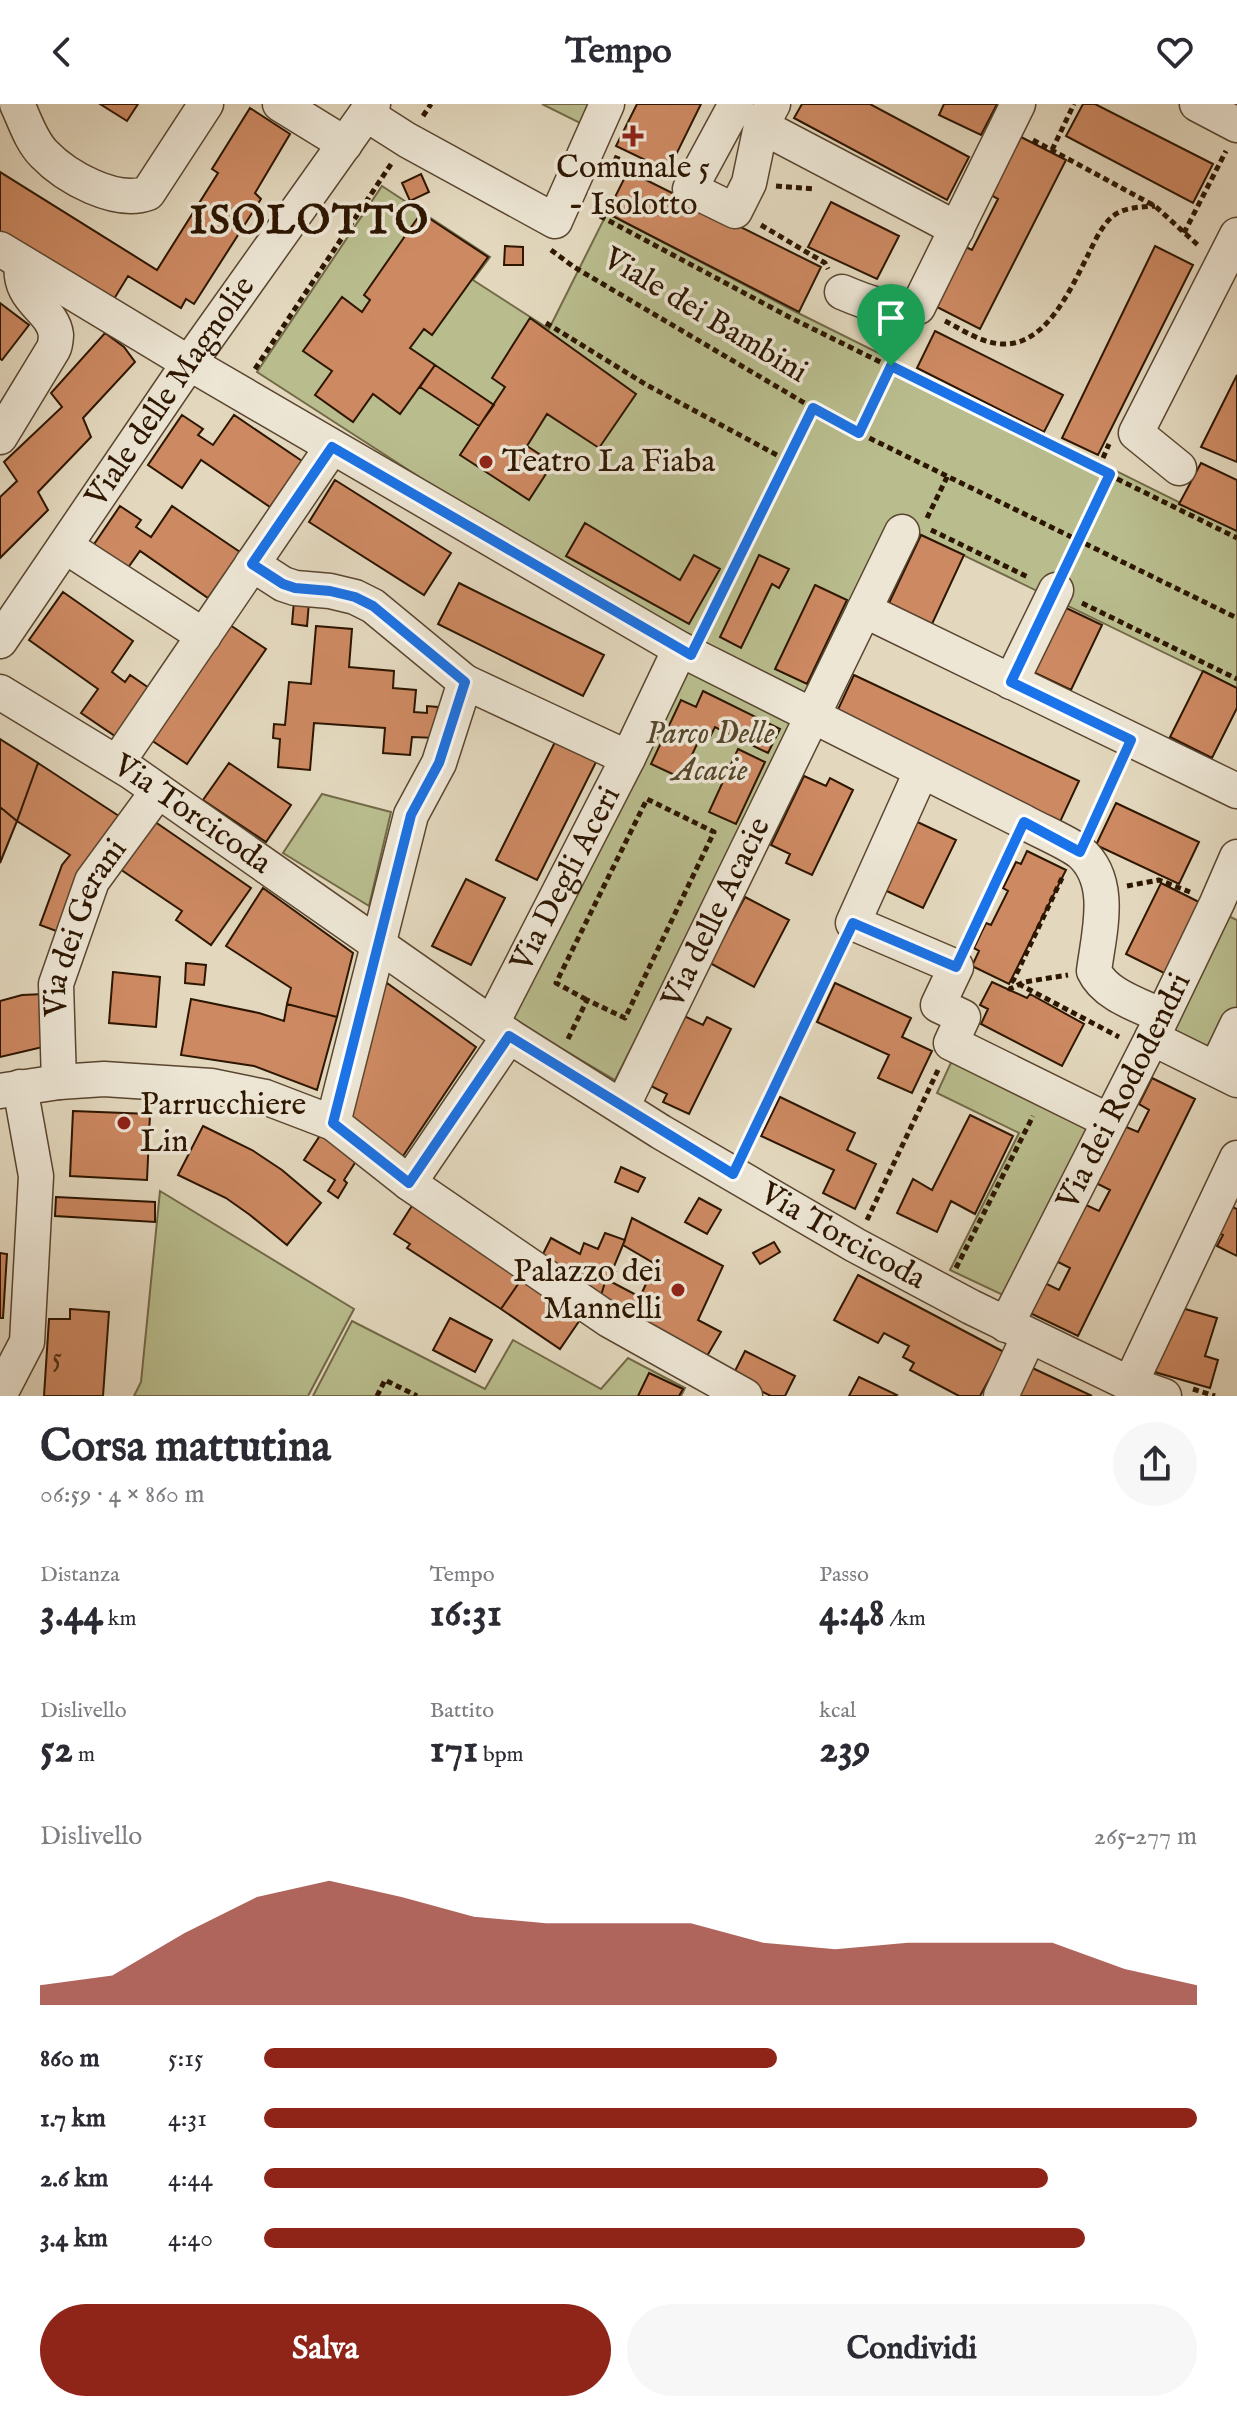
<!DOCTYPE html>
<html lang="it">
<meta charset="utf-8">
<style>
:root{--surface:#fff;--page:#f7f7f7;--text:#2b2b33;--muted:#7c7c81;--accent:#8f2418}
body{margin:0;font-family:"IM FELL English",serif;background:var(--page);color:var(--text);height:100vh;display:flex;flex-direction:column;font-size:30px;white-space:nowrap}
*{box-sizing:border-box;margin:0}
p{font-size:26px;color:var(--muted)}
.icon{flex:none;width:44px;height:44px;fill:none;stroke:currentColor;stroke-width:2;stroke-linecap:round;stroke-linejoin:round}
.map{position:relative;height:1292px;overflow:hidden}
.side{display:flex;flex-direction:column;background:var(--surface);flex:1}
.side>*{flex:none}
.pin{position:absolute;display:grid;place-items:center;width:68px;height:68px;color:#fff;margin:-82px -34px;border-radius:50% 50% 50% 0;rotate:-45deg;box-shadow:0 0 8px #0007}
.pin .icon{rotate:45deg}
.round{display:grid;place-items:center;flex:none;width:84px;height:84px;border-radius:42px;background:var(--page)}
.head{display:flex;align-items:center;justify-content:space-between;height:136px;padding:0 40px}
h1{font-size:44px;font-weight:700;line-height:60px}
.metrics{display:grid;grid-template-columns:repeat(3,1fr);gap:12px;height:136px;padding:8px 40px}
.metrics div{display:grid;align-content:center}
.metrics b{font-size:40px;font-weight:700}
.metrics small{font-size:22px;font-weight:400}
.metrics p{font-size:22px}
.chart{height:224px;padding:16px 40px}
.chart p{display:flex;justify-content:space-between}
.chart svg{width:100%;height:144px;margin-top:8px;fill:var(--accent);opacity:.7}
.button{display:flex;gap:16px;margin-top:auto;padding:16px 40px}
.button a{flex:1;height:92px;border-radius:48px;background:var(--accent);color:#fff;font-size:32px;font-weight:700;line-height:92px;text-align:center}
.button a+a{background:var(--page);color:var(--text)}
ul{padding:0 40px;list-style:none;font-size:26px}
li{display:grid;grid-template-columns:128px 96px 1fr;align-items:center;height:60px}
li i{height:20px;border-radius:10px;background:var(--accent)}
header{display:flex;justify-content:space-between;align-items:center;height:104px;padding:0 40px;background:var(--surface);font-size:36px;font-weight:700}
.map>svg:first-child{display:block}
.green{fill:#b9bd8e;stroke:#736a47;stroke-width:2}
.building{fill:#cd8962;stroke:#2d1600;stroke-width:2}
.lines{fill:none;stroke-linecap:round;stroke-linejoin:round}
.minor-casing{stroke:#5a4630;stroke-width:37}
.path{stroke:#2d1600;stroke-width:5;stroke-dasharray:6 4;stroke-linecap:butt}
.minor{stroke:#ede6d5;stroke-width:34}
.route-casing{stroke:#fff;stroke-width:16}
.route{stroke:#1a73e8;stroke-width:10}
.poi-dot{fill:#8f2418;stroke:#ede6d5;stroke-width:3}
.labels{text-anchor:middle;dominant-baseline:central;stroke-width:7;stroke-linejoin:round;paint-order:stroke}
.number-label{font-size:28px;fill:#553318}
.poi-label{font-size:32px;fill:#2d1600;stroke:#ede6d5;text-anchor:start}
.street-label{font-size:32px;fill:#2d1600;stroke:#ede6d5}
.park-label{font-size:32px;font-style:italic;fill:#57482b;stroke:#ede6d5}
.district-label{font-size:40px;font-weight:bold;letter-spacing:2px;fill:#2d1600;stroke:#ede6d5}
</style>
<header><svg class="icon" aria-label="back" viewBox="0 0 24 24"><path d="M15 5l-7 7 7 7"/></svg>Tempo<svg class="icon" aria-label="heart" viewBox="0 0 24 24"><path d="M12 20l-8-8c-3-5 5-10 8-4 3-6 11-1 8 4z"/></svg></header>
<div class="map">
<svg width="1237" height="1292" viewBox="0 0 1237 1292">
<rect width="100%" height="100%" fill="#e3d8be"/>
<filter id="stains"><feTurbulence type="fractalNoise" baseFrequency=".0025" numOctaves="4"/><feColorMatrix values="0 0 0 0 .2 0 0 0 0 .09 0 0 0 0 .02 0 0 0 .5 -.17"/></filter>
<radialGradient id="worn" r=".72"><stop offset=".6" stop-color="#630" stop-opacity="0"/><stop offset="1" stop-color="#630" stop-opacity=".3"/></radialGradient>
<path class="green" d="M542 0H597L586 22Z
M382 82 490 153 473 176 549 225 607 109 796 208 1237 427V584L897 419 807 606 424 376 257 268Z
M685 559 797 615 615 976 508 913Z
M322 690 391 708 369 802 283 749Z
M1220 808 1237 816V906L1214 956 1162 931Z
M954 952 1096 1021 1005 1192 950 1166 1019 1029 937 989Z
M160 1087 354 1205 308 1292H134L141 1278Z
M352 1217 485 1285 513 1236 601 1285 628 1254 685 1284 681 1292H313Z"/>
<path class="building" d="M100 0H138L127 17Z
M637 0H701L668 67 616 42Z
M802 0H870L969 53 947 96 794 14Z
M944 0H997L981 31 939 11Z
M1083 0H1095L1213 60 1193 99 1066 32Z
M250 4 290 30 255 89 261 95 194 200 186 195 181 204 128 172 114 195 0 128V68L157 166 218 69 212 65Z
M1021 33 1066 56 980 225 935 202 966 143 972 146 998 95 991 91Z
M628 67 821 163 799 208 607 109Z
M421 70 429 88 410 97 402 79Z
M831 98 899 132 877 175 808 143Z
M421 109 488 153 432 231 424 225 410 244 435 261 400 310 373 290 353 318 315 291 332 267 303 247 342 193 362 208 370 196 364 191Z
M505 142 523 143V161H504Z
M1155 142 1193 161 1098 351 1062 334Z
M0 199 29 221 2 256 0 255Z
M530 214 636 290 599 344 547 310 527 342 553 359 529 396 460 351 505 283 492 274Z
M935 227 1063 291 1044 328 917 264Z
M105 229 124 243 135 258 83 314 91 333 38 388 48 406 0 454V393L17 377 4 358 62 303 51 289Z
M435 261 494 301 479 322 420 283Z
M1237 271V358L1201 343Z
M182 311 203 325 198 331 213 341 234 311 302 357 270 403 201 356 182 384 148 361Z
M1201 359 1237 376V427L1179 400Z
M335 376 451 449 424 491 309 418Z
M120 402 141 416 136 423 151 433 172 402 240 448 208 494 140 447 120 475 86 452Z
M585 419 680 476 694 451 720 465 689 520 566 452Z
M921 431 964 451 932 520 889 499Z
M759 451 789 465 779 484 772 480 741 544 720 533Z
M459 479 604 551 583 592 438 520Z
M815 481 847 496 807 580 775 565Z
M63 488 133 537 112 568 125 578 130 571 149 584 115 632 81 609 98 585 29 536Z
M294 497 309 498 307 522 292 520Z
M1062 502 1102 521 1071 586 1031 567Z
M230 521 266 545 187 660 151 636Z
M316 522 352 525 349 563 394 567 393 584 416 586 414 608 427 609V602L438 603 436 634 412 633 410 651 383 649 385 624 314 619 310 666 278 663 280 635 273 634 274 620 285 621 289 578 311 580Z
M1203 567 1237 584V604L1212 654 1170 633Z
M854 571 1079 677 1059 720 834 614Z
M703 587 780 625 768 649 715 623 707 639 699 636 681 674 651 660 681 596 696 603Z
M558 632 599 652 537 776 496 756Z
M0 635 38 659 17 717 0 703Z
M738 645 765 658 736 720 709 708Z
M38 659 125 716 59 828 40 821 62 761 70 751 17 717Z
M229 659 291 701 266 738 203 696Z
M804 672 826 682 830 674 853 686 812 771 786 759 790 750 771 741Z
M1116 699 1199 738 1179 780 1096 741Z
M0 703 17 717 0 759Z
M148 713 251 784 211 841 176 816 182 807 114 761Z
M911 715 956 736 923 804 878 783Z
M1027 747 1066 766 1009 880 972 862 979 847 974 844 986 819 991 821 1008 787 1003 784 1016 758 1021 760Z
M466 775 505 794 471 861 432 842Z
M1161 779 1203 800 1168 871 1126 850Z
M263 784 353 849 337 913 287 900 291 884 226 842Z
M745 793 789 816 754 883 710 859Z
M186 859 206 861 204 881 185 879Z
M113 868 160 873 156 923 109 919Z
M992 878 1027 894 1030 890 1084 920 1062 962 981 920 988 905 980 901Z
M387 879 476 943 399 1058 346 1022 368 904Z
M835 879 911 914 902 933 932 947 912 989 878 974 889 951 817 918Z
M44 890 47 942 0 953V897L22 891Z
M191 895 259 909 284 917 287 900 337 913 317 986 254 962 181 951Z
M682 911 703 921 707 913 731 925 689 1010 663 998 667 990 647 980Z
M1152 974 1195 995 1078 1232 1030 1209 1045 1179 1059 1186 1070 1164 1056 1157 1084 1100 1099 1107 1110 1086 1096 1079 1124 1022 1138 1028 1149 1006 1139 1000Z
M780 993 855 1029 847 1046 876 1060 855 1105 823 1089 834 1066 761 1032Z
M73 1007 150 1010 147 1076 70 1072Z
M970 1011 1013 1032 975 1110 951 1097 937 1128 897 1109 913 1075 932 1086Z
M203 1022 252 1046 282 1066 321 1099 287 1141 250 1111 226 1094 178 1071Z
M323 1027 360 1051 344 1076 347 1079 338 1094 328 1087 335 1076 304 1056Z
M621 1063 645 1074 638 1088 615 1078Z
M56 1093 155 1098V1118L55 1112Z
M699 1094 721 1106 707 1130 685 1118Z
M415 1097 527 1167 501 1205 407 1144 410 1140 394 1130Z
M1222 1098 1237 1105V1152L1217 1142 1223 1131 1209 1125Z
M632 1114 723 1162 698 1216 721 1228 703 1259 599 1198 606 1175 640 1193 655 1160 623 1141Z
M605 1129 625 1136 612 1167 616 1168 612 1178 606 1175 599 1198 538 1160 551 1134 580 1150 584 1139 598 1145Z
M774 1138 780 1148 760 1160 753 1149Z
M0 1149 7 1150 3 1214H0Z
M527 1167 584 1210 560 1245 501 1205Z
M858 1171 1004 1248 980 1292H959L910 1266 914 1259 903 1253 909 1242 884 1229 878 1239 834 1216Z
M1171 1201 1217 1214 1205 1252 1218 1256 1210 1284 1151 1267Z
M70 1205 109 1208 103 1292H44L49 1215H70Z
M450 1214 492 1236 475 1268 433 1246Z
M745 1247 795 1272 785 1292H771L732 1273Z
M1026 1261 1092 1292H1012Z
M649 1269 683 1285 679 1292H638Z
M859 1273 897 1291 896 1292H849Z"/>
<g class="lines">
<defs>
<g id="minor">
<path d="M17 0C25 17 31 37 44 50 66 73 116 101 148 89L206 0"/>
<path d="M280 0 345 40"/>
<path d="M736 0 690 85 735 107 749 79 761 22 773 0"/>
<path d="M1197 0 1237 21"/>
<path d="M366 10 407 36 555 117 607 0"/>
<path d="M761 22 957 125"/>
<path d="M0 145 189 259 680 545 1024 718C1040 727 1065 737 1080 748 1114 777 1099 828 1094 867 1105 891 1139 901 1162 912"/>
<path d="M842 188C870 200 887 206 918 203L1018 0"/>
<path d="M0 333 54 244C55 243 56 232 56 231 53 204 17 197 22 159"/>
<path d="M1179 364 1136 329 1237 131"/>
<path d="M65 442 204 532"/>
<path d="M252 460 283 480 295 484 330 487 355 493 373 502 465 578 439 659 411 711 333 1019"/>
<path d="M864 506 1237 687"/>
<path id="s1" d="M0 537 189 259 373 0"/>
<path d="M465 578 628 654"/>
<path d="M1011 578 1056 486"/>
<path id="s2" d="M0 588 133 669 509 932 661 1028 855 1141 971 1203 1130 1280 1164 1292"/>
<path d="M117 659 332 343"/>
<path d="M921 668 853 819 956 863 938 901 963 913 951 939 1109 1017"/>
<path id="s3" d="M492 919 628 654 680 545"/>
<path d="M1152 934 1237 976"/>
<path d="M1216 965 1237 921"/>
<path id="s4" d="M59 978 56 880 92 777 158 687"/>
<path d="M0 987 59 978 104 975 211 982 265 993 333 1019 409 1079 609 1216 745 1292"/>
<path id="s5" d="M622 1003 902 428"/>
<path d="M409 1079 509 932"/>
<path id="s6" d="M1006 1221 1152 934 1217 799 1237 753"/>
<path d="M1130 1280 1237 1054"/>
<path d="M0 1290 27 1238 36 1072 20 983"/>
<path d="M1001 1292 1029 1232"/>
</g>
</defs>
<use href="#minor" class="minor-casing"/>
<path class="path" d="M423 12 431 0
M1033 36 1155 102 1199 142
M1052 46 1074 0
M614 53 664 74
M776 82 814 85
M600 112 791 214 1237 434
M761 121 825 159 828 165
M1184 129 1226 47
M551 146 574 163 813 304 859 329 1237 514
M945 217C963 226 981 239 1002 240 1046 242 1070 186 1087 153 1094 139 1101 122 1113 112 1125 103 1141 103 1155 102
M546 219 645 280 788 357
M255 265 391 60
M859 329 905 232
M1103 354 1109 340
M927 414 948 371
M931 426 1030 474
M1068 460 1110 370
M1082 499 1237 575
M704 525 813 304
M1092 723 1119 663
M1062 774 1013 877 1119 933
M1127 782 1159 776 1190 788
M968 837 1012 744
M1008 884 1010 885 1024 878 1068 871
M568 935 587 896 625 914 714 728 647 695 556 879 587 896
M745 1045 841 845
M867 1116 938 966
M956 1164 1033 1012
M1193 1285 1215 1292
M377 1292 385 1276 417 1292"/>
<use href="#minor" class="minor"/>
</g>
<g class="lines">
<defs>
<path id="route" d="M891 262 1110 370 1011 578 1131 636 1080 748 1024 718 956 863 853 819 733 1070 509 932 409 1079 333 1019 411 711 439 659 465 578 373 502 355 493 330 487 295 484 283 480 252 460 332 343 691 551 813 304 859 329Z"/>
</defs>
<use href="#route" class="route-casing"/>
<use href="#route" class="route"/>
</g>
<g class="poi-dot">
<path d="M629 20h8v8h8v8h-8v8h-8v-8h-8v-8h8z"/>
<circle cx="486" cy="358" r="8"/>
<circle cx="124" cy="1019" r="8"/>
<circle cx="678" cy="1186" r="8"/>
</g>
<g class="labels">
<g class="number-label">
<text x="57" y="1254">5</text>
</g>
<g class="poi-label">
<text x="633" y="64" text-anchor="middle">Comunale 5<tspan x="633" dy="37">- Isolotto</tspan></text>
<text x="502" y="358">Teatro La Fiaba</text>
<text x="140" y="1001">Parrucchiere<tspan x="140" dy="37">Lin</tspan></text>
<text x="662" y="1168" text-anchor="end">Palazzo dei<tspan x="662" dy="37">Mannelli</tspan></text>
</g>
<g class="street-label">
<text transform="translate(705 212) rotate(31)">Viale dei Bambini</text>
<text stroke="none"><textPath href="#s1" startOffset="302">Viale delle Magnolie</textPath></text>
<text stroke="none"><textPath href="#s2" startOffset="228">Via Torcicoda</textPath></text>
<text stroke="none"><textPath href="#s3" startOffset="162">Via Degli Aceri</textPath></text>
<text stroke="none"><textPath href="#s5" startOffset="216">Via delle Acacie</textPath></text>
<text stroke="none"><textPath href="#s4" startOffset="160">Via dei Gerani</textPath></text>
<text stroke="none"><textPath href="#s6" startOffset="262">Via dei Rododendri</textPath></text>
<text stroke="none"><textPath href="#s2" startOffset="1004">Via Torcicoda</textPath></text>
</g>
<g class="park-label">
<text x="710" y="630">Parco Delle<tspan x="710" dy="37">Acacie</tspan></text>
</g>
<g class="district-label">
<text x="310" y="118">ISOLOTTO</text>
</g>
</g>
<rect width="100%" height="100%" filter="url(#stains)"/>
<rect width="100%" height="100%" fill="url(#worn)"/>
</svg>
<div class="pin" style="left:891px;top:262px;background:#1e9e55"><svg class="icon" aria-label="arrive" viewBox="0 0 24 24"><path d="M6 21V4h12l-3 4 3 4H6"/></svg></div>
</div>
<section class="side">
<div class="head"><div><h1>Corsa mattutina</h1><p>06:59 · 4 × 860 m</p></div><a class="round"><svg class="icon" aria-label="share" viewBox="0 0 24 24"><path d="M12 15V3M7 8l5-5 5 5M5 13v7h14v-7"/></svg></a></div>
<div class="metrics">
<div><p>Distanza</p><b>3.44<small> km</small></b></div>
<div><p>Tempo</p><b>16:31</b></div>
<div><p>Passo</p><b>4:48<small> /km</small></b></div>
</div>
<div class="metrics">
<div><p>Dislivello</p><b>52<small> m</small></b></div>
<div><p>Battito</p><b>171<small> bpm</small></b></div>
<div><p>kcal</p><b>239</b></div>
</div>
<div class="chart"><p><span>Dislivello</span>265–277 m</p>
<svg viewBox="0 0 160 44" preserveAspectRatio="none"><path d="M0 44V38L10 35L20 22L30 11L40 6L50 11L60 17L70 19L80 19L90 19L100 25L110 27L120 25L130 25L140 25L150 33L160 38V44z"/></svg>
</div>
<ul>
<li><b>860 m</b>5:15<i style="width:55%"></i></li>
<li><b>1.7 km</b>4:31<i style="width:100%"></i></li>
<li><b>2.6 km</b>4:44<i style="width:84%"></i></li>
<li><b>3.4 km</b>4:40<i style="width:88%"></i></li>
</ul>
<div class="button"><a>Salva</a><a>Condividi</a></div>
</section>
